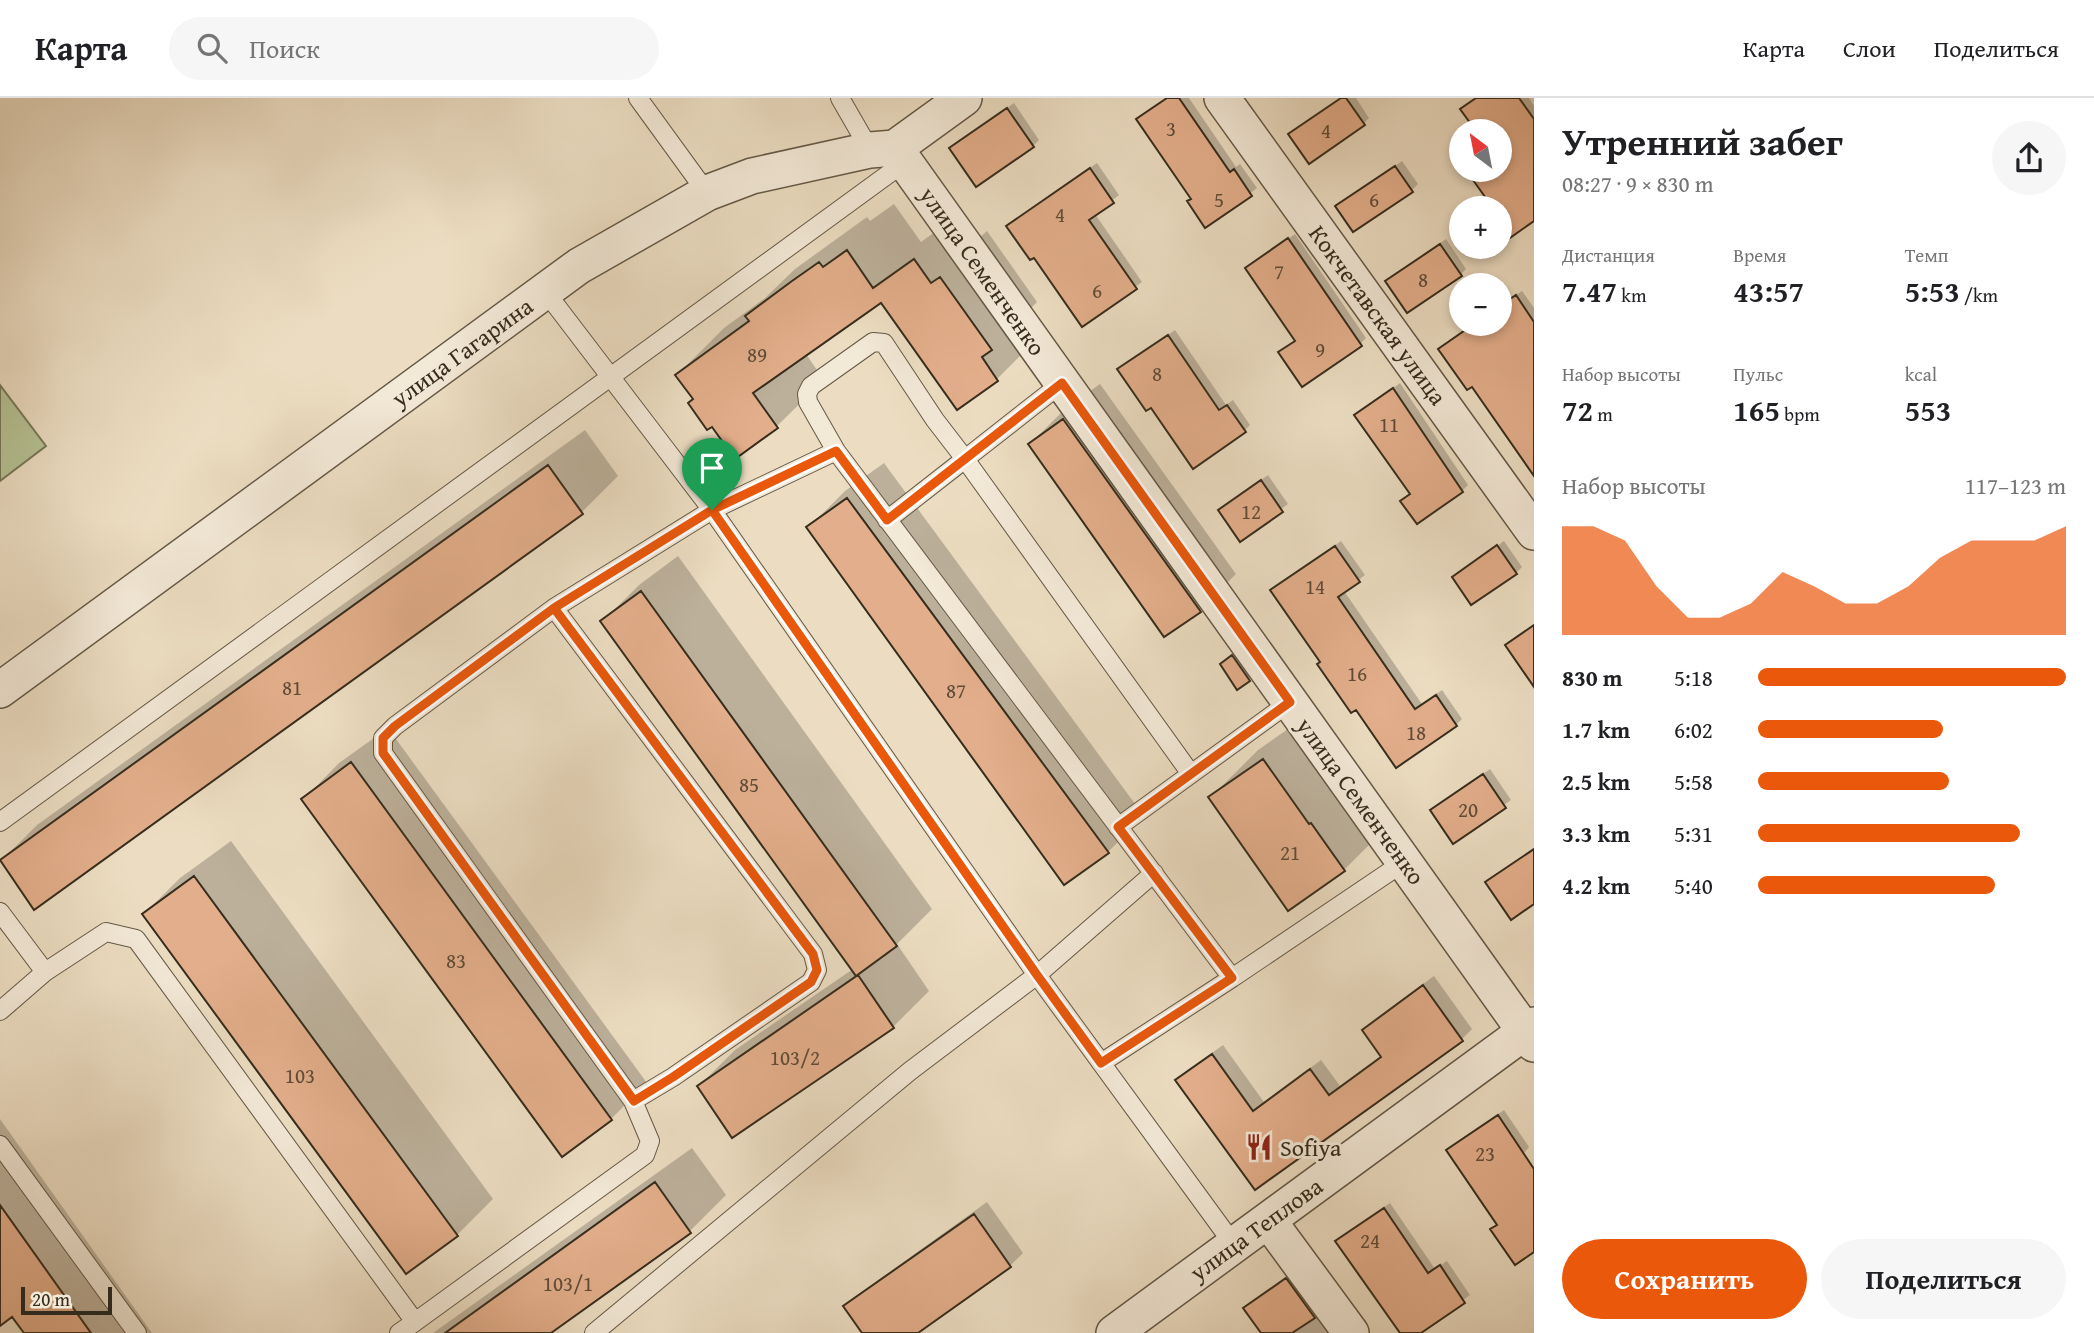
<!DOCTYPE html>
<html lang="ru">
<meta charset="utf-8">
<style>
:root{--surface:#fff;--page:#f6f6f6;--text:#202124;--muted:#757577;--line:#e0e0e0;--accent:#ea580c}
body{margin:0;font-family:"Gentium Book Plus",serif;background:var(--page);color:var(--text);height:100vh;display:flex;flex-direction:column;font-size:26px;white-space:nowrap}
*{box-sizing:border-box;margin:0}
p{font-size:23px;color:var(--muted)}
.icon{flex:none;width:38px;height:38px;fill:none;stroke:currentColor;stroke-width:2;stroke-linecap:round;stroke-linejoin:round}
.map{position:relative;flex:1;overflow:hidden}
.details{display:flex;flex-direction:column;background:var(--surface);width:560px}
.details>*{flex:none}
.needle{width:46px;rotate:328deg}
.buttons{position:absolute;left:1449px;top:21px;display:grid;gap:14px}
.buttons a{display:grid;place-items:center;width:63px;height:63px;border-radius:50%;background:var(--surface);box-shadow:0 4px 10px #0003;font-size:35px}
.scale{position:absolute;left:21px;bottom:18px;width:91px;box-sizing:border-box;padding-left:7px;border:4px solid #362c1d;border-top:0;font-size:19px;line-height:24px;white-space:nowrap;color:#362c1d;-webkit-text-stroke:5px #f3e9d7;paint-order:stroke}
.pin{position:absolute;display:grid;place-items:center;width:60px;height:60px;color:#fff;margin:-72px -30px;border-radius:50% 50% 50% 0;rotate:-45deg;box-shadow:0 0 7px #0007}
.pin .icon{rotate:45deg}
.round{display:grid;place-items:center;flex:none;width:74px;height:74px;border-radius:37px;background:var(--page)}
.summary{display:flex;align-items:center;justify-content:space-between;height:119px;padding:0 28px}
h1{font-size:38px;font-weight:600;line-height:52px}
.metrics{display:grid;grid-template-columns:repeat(3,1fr);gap:10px;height:119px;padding:7px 28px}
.metrics div{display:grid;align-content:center}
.metrics b{font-size:30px;font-weight:600}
.metrics small{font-size:19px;font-weight:400}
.metrics p{font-size:19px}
.chart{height:196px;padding:14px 28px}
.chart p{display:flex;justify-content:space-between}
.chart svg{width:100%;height:126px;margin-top:7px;fill:var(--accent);opacity:.7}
.action{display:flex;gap:14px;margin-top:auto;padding:14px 28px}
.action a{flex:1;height:80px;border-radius:42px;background:var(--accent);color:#fff;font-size:28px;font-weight:600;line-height:80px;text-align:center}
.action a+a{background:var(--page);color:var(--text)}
ul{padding:0 28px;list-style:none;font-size:23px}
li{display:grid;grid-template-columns:112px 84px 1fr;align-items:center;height:52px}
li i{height:18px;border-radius:9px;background:var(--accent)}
header{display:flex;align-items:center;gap:42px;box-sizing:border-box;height:98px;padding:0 35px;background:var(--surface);border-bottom:2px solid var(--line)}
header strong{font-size:33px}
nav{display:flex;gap:38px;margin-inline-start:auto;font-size:24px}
.search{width:490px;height:63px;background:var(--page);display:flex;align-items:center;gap:18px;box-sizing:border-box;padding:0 24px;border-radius:38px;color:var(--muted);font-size:26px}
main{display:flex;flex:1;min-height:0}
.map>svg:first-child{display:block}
.green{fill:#b6c295;stroke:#767759;stroke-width:2}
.shadow{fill:#0003}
.building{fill:#e3ae8b;stroke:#362c1d;stroke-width:2}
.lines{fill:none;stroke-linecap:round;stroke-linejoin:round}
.service-casing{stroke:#645846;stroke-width:20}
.minor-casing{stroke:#645846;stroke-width:38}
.service{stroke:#f3e9d7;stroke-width:18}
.minor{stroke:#f3e9d7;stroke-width:35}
.route-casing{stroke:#fff;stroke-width:14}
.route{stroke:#ea580c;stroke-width:9}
.labels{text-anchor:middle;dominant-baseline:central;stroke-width:6;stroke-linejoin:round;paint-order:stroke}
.number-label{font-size:21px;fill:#614c38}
.street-label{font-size:24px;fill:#362c1d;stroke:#f3e9d7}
.poi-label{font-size:24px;fill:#362c1d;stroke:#f3e9d7;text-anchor:start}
</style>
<header>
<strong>Карта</strong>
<div class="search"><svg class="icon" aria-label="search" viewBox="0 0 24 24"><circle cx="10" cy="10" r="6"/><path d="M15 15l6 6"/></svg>Поиск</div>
<nav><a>Карта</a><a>Слои</a><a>Поделиться</a></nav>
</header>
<main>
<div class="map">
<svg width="1534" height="1235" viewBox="0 0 1534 1235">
<rect width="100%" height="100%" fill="#ecddc2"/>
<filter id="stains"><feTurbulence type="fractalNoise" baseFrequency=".00286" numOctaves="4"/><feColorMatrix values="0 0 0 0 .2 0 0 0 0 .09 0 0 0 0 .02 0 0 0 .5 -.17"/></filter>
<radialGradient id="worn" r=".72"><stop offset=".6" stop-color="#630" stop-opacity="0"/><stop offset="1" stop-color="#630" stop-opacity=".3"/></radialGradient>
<path class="green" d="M0 287 46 348 0 383Z"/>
<path class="shadow" d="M1167 0H1189L1236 69 1240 66 1257 90 1206 128 1145 15Z
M1341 0H1356L1369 20 1363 26 1290 36Z
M1476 0H1529L1534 8V121L1504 141 1500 135V110H1490L1493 107 1470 75 1473 72H1500V33H1478L1463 11Z
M1014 5 1039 42 1033 48 952 50Z
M1402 63 1418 86 1412 92 1344 103Z
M1097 65 1119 97 1095 116 1142 184 1082 227 1034 157 1008 128Z
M894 106 921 144 961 115 979 140 987 133 1037 204 1029 212 1044 234 997 281 957 309 882 202 806 256 824 282 777 328 735 359 677 277 724 230 765 200 795 171 867 119 870 123Z
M1295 136 1366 240 1360 246 1280 255 1296 242 1247 170Z
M1446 141 1466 171 1460 177H1393Z
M1522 193 1534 210V350L1522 358 1473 286 1440 251 1474 226H1500V208Z
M1175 232 1226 307 1233 302 1250 327 1244 333 1151 308 1119 271Z
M1400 285 1468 387 1462 393 1411 395 1357 317Z
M1100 286 1236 476 1200 512 1165 537 1030 346 1066 310Z
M585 332 618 378 582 414 34 809 1 763 37 727Z
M884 365 1144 718 1108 754 809 429 845 393Z
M1268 377 1288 406 1241 441 1220 412Z
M1341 443 1365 477 1344 493 1422 606 1442 592 1462 621 1456 627 1356 610 1272 492Z
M1504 443 1522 469 1516 475 1454 479Z
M678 458 932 811 897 846 929 893 893 929 699 988 735 952 853 871 603 523 639 487Z
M1239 553 1255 575 1238 589 1228 560Z
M1311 615 1391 725 1344 772 1289 811 1211 699 1258 652Z
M388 630 647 985 611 1021 303 702 339 665Z
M1490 671 1511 702 1454 743 1432 712Z
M231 743 493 1101 457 1137 144 816 180 780Z
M1434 878 1472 931 1462 941 1255 1090 1178 982 1188 972 1223 947 1264 1004 1321 962 1340 988 1382 957 1364 932 1374 922Z
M1504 1012 1529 1049 1524 1055 1534 1070V1152L1515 1165 1492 1131 1498 1126 1454 1047Z
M0 1021 152 1235H26L13 1216H0Z
M692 1050 726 1097 690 1133 548 1235H433Z
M987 1104 1023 1155 1010 1168 915 1235H864L846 1208 859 1196Z
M1390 1105 1435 1171 1447 1163 1470 1197 1418 1235H1402L1344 1137Z
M1293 1176 1334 1235H1263L1245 1210Z"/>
<path class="building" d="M1167 0H1179L1230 74 1234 71 1252 98 1205 130 1187 103 1191 101 1136 21Z
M1341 0H1346L1365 27 1309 66 1288 36Z
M1476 0H1519L1534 21V123L1500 147V110H1493L1468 75 1472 72H1500V33H1476L1460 11Z
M1007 10 1034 49 976 89 949 50Z
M1395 68 1413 94 1353 134 1335 108Z
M1090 70 1114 105 1089 122 1137 191 1082 229 1034 160 1030 162 1006 128Z
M1288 140 1362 248 1302 289 1278 254 1295 243 1245 170Z
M1440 146 1462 178 1407 215 1385 183Z
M847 152 873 190 914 161 931 185 940 179 992 252 982 259 998 283 957 312 881 205 753 295 778 330 735 361 712 329 707 332 688 305 693 301 675 277 749 223 745 218 792 183 819 164 823 169Z
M1516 197 1534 224V378L1472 289 1467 292 1438 251 1474 226H1500V208Z
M1168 237 1219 312 1227 307 1246 334 1193 371 1151 310 1146 313 1117 271Z
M1393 290 1463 394 1417 426 1400 403 1410 396 1354 317Z
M1063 321 1201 514 1164 539 1028 346Z
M548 367 583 416 34 812 0 762Z
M1261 382 1283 414 1240 444 1218 412Z
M847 400 1109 755 1064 787 806 429Z
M1497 447 1517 476 1471 507 1452 479Z
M1335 448 1360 484 1338 499 1415 611 1436 597 1457 628 1396 670 1356 612 1351 615 1317 566 1320 564 1270 492Z
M641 493 897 848 856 878 600 523Z
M1534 527V589L1505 547Z
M1232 557 1250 583 1237 592 1220 566Z
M1263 661 1309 726 1311 725 1345 773 1288 813 1208 699Z
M351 664 612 1022 562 1059 301 701Z
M1483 676 1506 710 1453 746 1430 712Z
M1534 751V806L1511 822 1485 784Z
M194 778 458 1138 406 1176 142 816Z
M858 877 894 930 732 1040 697 988Z
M1423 887 1463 943 1255 1092 1175 982 1212 956 1253 1013 1310 971 1329 997 1381 959 1362 932Z
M1498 1017 1534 1071V1154L1515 1167 1490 1131 1497 1127 1446 1052Z
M655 1084 691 1135 551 1235H445Z
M0 1107 91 1235H24L12 1219 0 1228Z
M1384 1110 1428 1175 1440 1167 1465 1205 1421 1235H1400L1335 1143Z
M974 1116 1011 1169 918 1235H862L843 1208Z
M1286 1180 1315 1220 1292 1235H1261L1243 1210Z"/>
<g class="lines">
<defs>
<path id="service" d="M638 0 707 95
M840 0 870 52
M545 193 712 412 1037 877 1234 1147
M1062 285 965 361 1191 676 1290 604
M836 353 808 304 807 296 811 288 873 244 884 245 935 322 965 361 887 422
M554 510 712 412 836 353 1232 880 1404 764
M0 724 905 64
M1118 729 1191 676
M0 814 45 874
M0 913 45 874 106 834 136 841 415 1224 399 1235
M1101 965 1232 880
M0 1047 137 1235
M415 1224 645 1057 650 1043 633 1003 383 655V640L395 628 554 510 813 856 817 872 811 884 673 979 633 1003
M594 1235 910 973 1037 877 1154 775"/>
<path id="minor" d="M1222 0 1534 434
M895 50 1534 946
M0 592 579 168 707 95 752 78 870 52 895 50 964 0
M1268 1122 1351 1235
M1114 1235 1534 927"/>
</defs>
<use href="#service" class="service-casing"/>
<use href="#minor" class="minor-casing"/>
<use href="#service" class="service"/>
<use href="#minor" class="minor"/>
</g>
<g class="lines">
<defs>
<path id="route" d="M712 412 554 510 395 628 383 640V655L634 1003 673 979 811 884 817 872 813 856 554 510 712 412 1037 877 1101 965 1232 880 1118 729 1290 604 1062 285 887 422 836 353 712 412"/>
</defs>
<use href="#route" class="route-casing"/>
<use href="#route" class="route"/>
</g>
<defs>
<symbol id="restaurant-bare" viewBox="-9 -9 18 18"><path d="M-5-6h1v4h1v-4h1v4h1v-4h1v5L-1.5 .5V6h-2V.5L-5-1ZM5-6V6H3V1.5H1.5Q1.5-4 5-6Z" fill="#8f2418" stroke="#f3e9d7" stroke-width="2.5" paint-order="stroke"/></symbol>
</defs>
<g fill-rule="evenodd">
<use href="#restaurant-bare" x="1240" y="1030" width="38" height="38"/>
</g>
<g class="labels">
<g class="number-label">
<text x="1171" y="30">3</text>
<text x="1326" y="32">4</text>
<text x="1219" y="101">5</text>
<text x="1374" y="101">6</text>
<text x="1060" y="116">4</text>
<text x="1279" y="173">7</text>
<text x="1423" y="181">8</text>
<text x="1097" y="192">6</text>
<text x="1320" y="251">9</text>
<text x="757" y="256">89</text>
<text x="1157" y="275">8</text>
<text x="1389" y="326">11</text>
<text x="1251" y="413">12</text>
<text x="1315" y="488">14</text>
<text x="1357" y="575">16</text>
<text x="292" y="589">81</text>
<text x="956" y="592">87</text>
<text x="1416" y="634">18</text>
<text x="749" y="686">85</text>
<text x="1468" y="711">20</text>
<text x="1290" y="754">21</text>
<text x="456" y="862">83</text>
<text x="795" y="959">103/2</text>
<text x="300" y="977">103</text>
<text x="1485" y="1055">23</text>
<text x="1370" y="1142">24</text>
<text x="568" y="1185">103/1</text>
</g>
<g class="street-label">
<text transform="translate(983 173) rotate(55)">улица Семенченко</text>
<text transform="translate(1378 217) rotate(54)">Кокчетавская улица</text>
<text transform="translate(462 254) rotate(-36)">улица Гагарина</text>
<text transform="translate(1361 703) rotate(54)">улица Семенченко</text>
<text transform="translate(1256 1131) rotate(-36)">улица Теплова</text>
</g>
<g class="poi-label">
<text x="1280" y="1049">Sofiya</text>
</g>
</g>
<rect width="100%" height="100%" filter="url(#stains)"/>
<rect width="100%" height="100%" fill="url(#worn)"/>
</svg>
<div class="buttons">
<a><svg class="needle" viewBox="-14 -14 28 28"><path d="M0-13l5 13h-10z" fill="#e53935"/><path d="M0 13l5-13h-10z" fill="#757577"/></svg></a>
<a>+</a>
<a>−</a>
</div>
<div class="scale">20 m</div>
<div class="pin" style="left:712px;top:412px;background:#1e9e55"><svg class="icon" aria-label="arrive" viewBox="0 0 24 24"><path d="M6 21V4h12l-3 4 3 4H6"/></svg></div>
</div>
<section class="details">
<div class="summary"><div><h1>Утренний забег</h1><p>08:27 · 9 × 830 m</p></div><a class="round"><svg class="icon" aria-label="share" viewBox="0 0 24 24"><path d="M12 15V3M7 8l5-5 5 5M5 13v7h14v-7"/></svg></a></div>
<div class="metrics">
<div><p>Дистанция</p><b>7.47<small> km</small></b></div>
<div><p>Время</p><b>43:57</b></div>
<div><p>Темп</p><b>5:53<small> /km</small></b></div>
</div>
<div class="metrics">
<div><p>Набор высоты</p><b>72<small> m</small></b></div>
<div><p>Пульс</p><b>165<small> bpm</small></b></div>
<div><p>kcal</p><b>553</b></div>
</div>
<div class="chart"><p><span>Набор высоты</span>117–123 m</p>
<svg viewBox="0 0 160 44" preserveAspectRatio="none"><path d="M0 44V6L10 6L20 11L30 27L40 38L50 38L60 33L70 22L80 27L90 33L100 33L110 27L120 17L130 11L140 11L150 11L160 6V44z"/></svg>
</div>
<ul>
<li><b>830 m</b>5:18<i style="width:100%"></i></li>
<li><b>1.7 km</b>6:02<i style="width:60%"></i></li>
<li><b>2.5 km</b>5:58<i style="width:62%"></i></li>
<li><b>3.3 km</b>5:31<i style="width:85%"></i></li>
<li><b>4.2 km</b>5:40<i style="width:77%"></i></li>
</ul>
<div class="action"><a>Сохранить</a><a>Поделиться</a></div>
</section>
</main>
